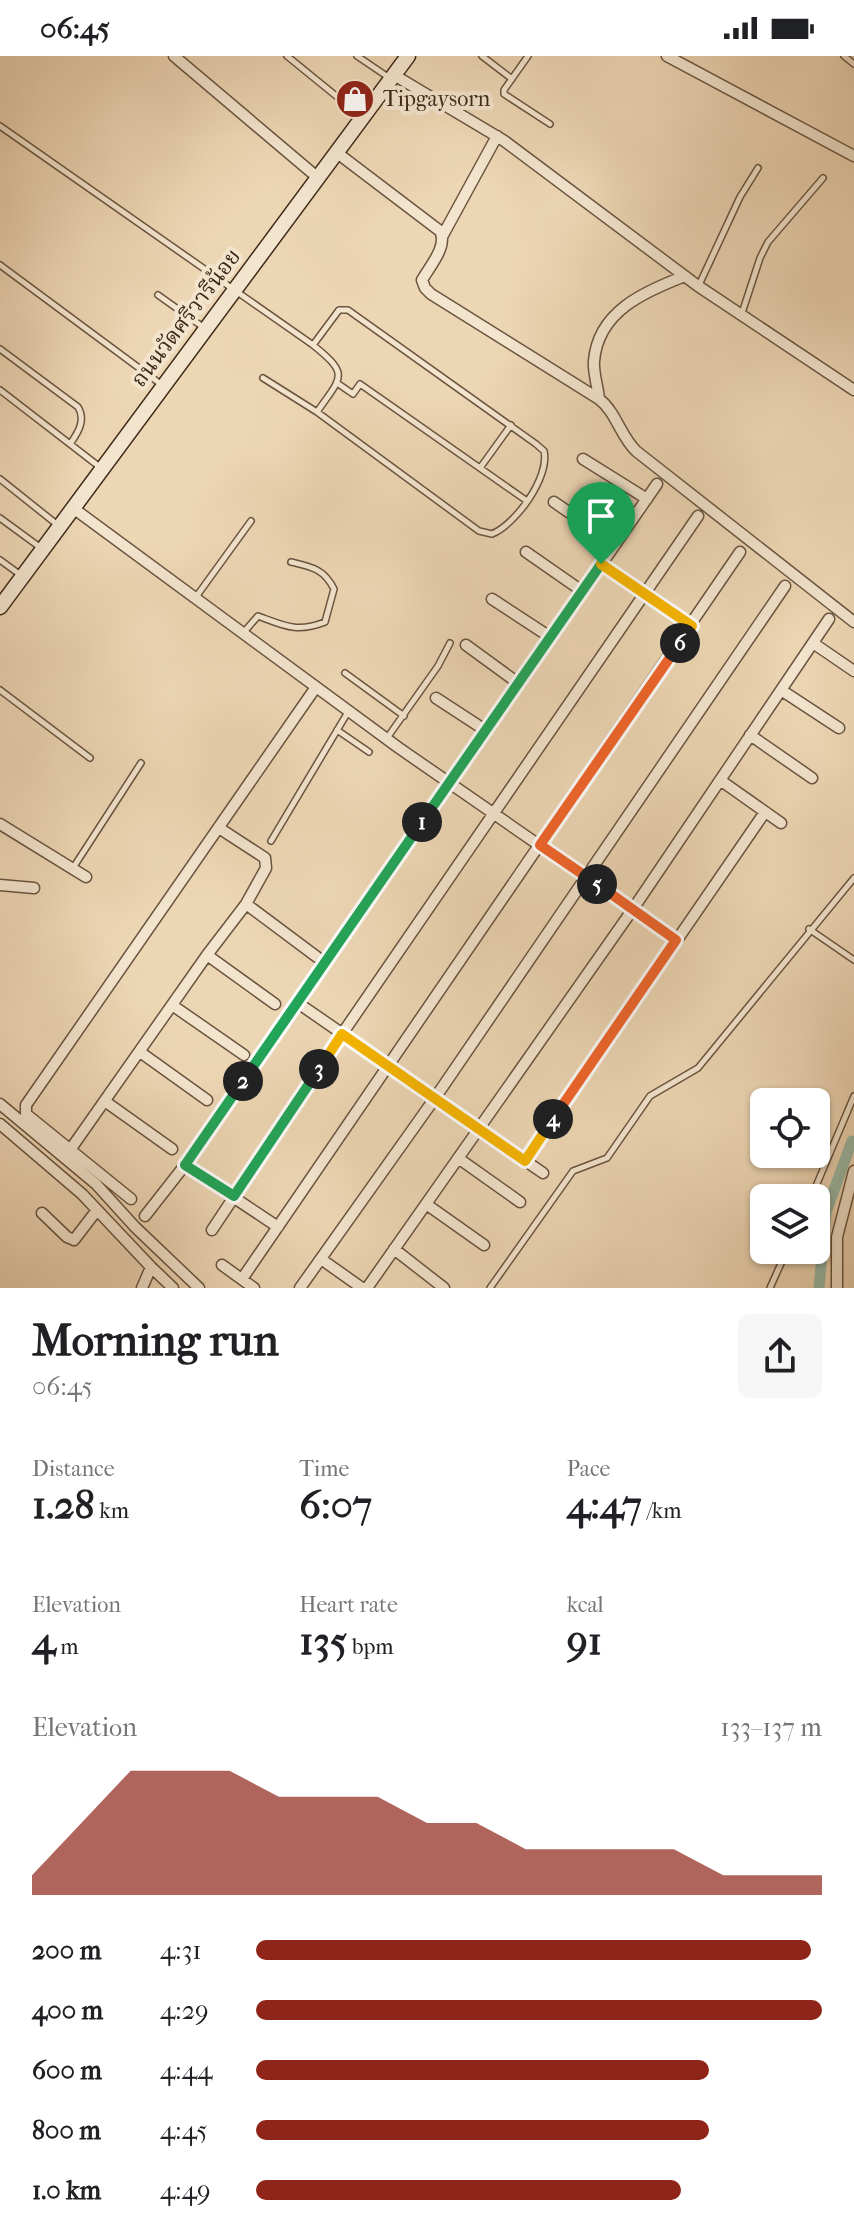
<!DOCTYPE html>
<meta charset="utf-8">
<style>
:root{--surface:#fff;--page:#f6f6f6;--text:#202124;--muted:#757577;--accent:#8f2418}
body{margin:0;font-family:"IM FELL French Canon","Noto Serif Thai",serif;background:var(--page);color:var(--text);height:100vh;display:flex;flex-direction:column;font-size:30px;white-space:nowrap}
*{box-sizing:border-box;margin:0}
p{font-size:26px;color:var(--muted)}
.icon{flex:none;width:44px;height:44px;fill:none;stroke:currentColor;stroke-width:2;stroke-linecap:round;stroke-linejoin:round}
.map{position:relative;height:1232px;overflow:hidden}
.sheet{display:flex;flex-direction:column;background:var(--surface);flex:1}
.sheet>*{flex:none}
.buttons{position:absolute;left:750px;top:1032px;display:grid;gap:16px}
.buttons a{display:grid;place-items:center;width:80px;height:80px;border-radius:12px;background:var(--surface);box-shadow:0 2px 6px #0004;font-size:40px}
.pin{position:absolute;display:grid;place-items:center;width:68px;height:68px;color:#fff;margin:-82px -34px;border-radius:50% 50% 50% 0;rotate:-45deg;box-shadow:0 0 8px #0007}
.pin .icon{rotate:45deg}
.km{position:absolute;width:40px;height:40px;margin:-20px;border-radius:50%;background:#222;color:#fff;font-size:22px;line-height:40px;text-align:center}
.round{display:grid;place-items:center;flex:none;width:84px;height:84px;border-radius:12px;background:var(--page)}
.headline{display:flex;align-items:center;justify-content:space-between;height:136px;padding:0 32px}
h1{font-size:44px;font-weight:800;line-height:60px}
.metrics{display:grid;grid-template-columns:repeat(3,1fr);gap:12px;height:136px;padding:8px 32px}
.metrics div{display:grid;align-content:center}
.metrics b{font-size:40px;font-weight:800}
.metrics small{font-size:22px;font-weight:400}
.metrics p{font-size:22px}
.chart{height:224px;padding:16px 32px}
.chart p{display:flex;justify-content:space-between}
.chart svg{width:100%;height:144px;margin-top:8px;fill:var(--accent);opacity:.7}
ul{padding:0 32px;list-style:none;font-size:26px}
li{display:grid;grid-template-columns:128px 96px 1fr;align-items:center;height:60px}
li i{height:20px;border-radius:10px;background:var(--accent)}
.status{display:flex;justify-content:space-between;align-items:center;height:56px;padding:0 40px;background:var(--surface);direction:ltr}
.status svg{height:22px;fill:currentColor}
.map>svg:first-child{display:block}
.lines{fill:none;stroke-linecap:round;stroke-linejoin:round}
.canal{stroke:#9abaa7;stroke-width:11}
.service-casing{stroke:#6a5440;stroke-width:8}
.minor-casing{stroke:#6a5440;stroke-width:13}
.secondary-casing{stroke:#3e2919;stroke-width:17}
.service{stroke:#f3e4ce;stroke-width:5}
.minor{stroke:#f3e4ce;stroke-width:10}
.secondary{stroke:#f3e4ce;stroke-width:14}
.split-1-casing{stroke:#fff;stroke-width:16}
.split-2-casing{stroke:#fff;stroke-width:16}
.split-3-casing{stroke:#fff;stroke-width:16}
.split-4-casing{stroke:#fff;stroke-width:16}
.split-5-casing{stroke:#fff;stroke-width:16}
.split-6-casing{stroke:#fff;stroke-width:16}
.split-7-casing{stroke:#fff;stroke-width:16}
.split-1{stroke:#22a559;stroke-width:10}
.split-2{stroke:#22a559;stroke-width:10}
.split-3{stroke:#22a559;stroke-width:10}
.split-4{stroke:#f5b400;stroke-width:10}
.split-5{stroke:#f0652b;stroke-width:10}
.split-6{stroke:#f0652b;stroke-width:10}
.split-7{stroke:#f5b400;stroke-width:10}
.labels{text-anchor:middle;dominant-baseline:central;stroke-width:8;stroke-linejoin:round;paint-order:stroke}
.poi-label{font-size:22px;fill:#3e2919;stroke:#f3e4ce;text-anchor:start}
.street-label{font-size:22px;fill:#3e2919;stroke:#f3e4ce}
</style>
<div class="status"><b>06:45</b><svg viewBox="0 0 49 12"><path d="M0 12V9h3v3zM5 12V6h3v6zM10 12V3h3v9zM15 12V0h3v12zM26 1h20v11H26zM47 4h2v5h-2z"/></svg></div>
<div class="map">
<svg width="854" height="1232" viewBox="0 0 854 1232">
<rect width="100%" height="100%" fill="#edd6b4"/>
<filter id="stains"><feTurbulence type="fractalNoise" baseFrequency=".0025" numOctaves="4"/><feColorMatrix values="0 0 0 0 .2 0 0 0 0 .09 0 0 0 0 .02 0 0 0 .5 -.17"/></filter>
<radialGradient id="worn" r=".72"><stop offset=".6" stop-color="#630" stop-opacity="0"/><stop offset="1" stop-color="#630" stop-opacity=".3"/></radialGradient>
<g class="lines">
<path class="canal" d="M819 1232 826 1156 852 1085"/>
<defs>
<path id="service" d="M287 0 362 61
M357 0 391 23
M482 0 512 23
M528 0 504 34V38L550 68
M844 0 854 8
M0 70 313 289C350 319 342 320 317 356
M0 209 162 329
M699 229 740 141 758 112
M158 239 203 271
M742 257 760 202 768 186 823 122
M0 293 78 351C86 364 78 377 70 388L0 334
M263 322 317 356 479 475 492 478C516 468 550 421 544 395L536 388 348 254H339L313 289
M337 327 353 338 360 328 527 445
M70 388 101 412
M480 412 511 369
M0 423 59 470
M0 462 41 492
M0 504 22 520
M196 541 251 465
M244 576 258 560C285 570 297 577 325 566L334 533C324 513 312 511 291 506
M345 617 404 660
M0 634 90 702
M337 674 369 696
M387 682 438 610 450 587
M271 785 348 656
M73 812 141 707
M809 873 854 904
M811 1142 854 1040
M490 1232 573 1115 607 1102 650 1040 698 1012 854 822
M770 1232 787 1194"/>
<path id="minor" d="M174 0 317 121
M667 0 854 100
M394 19 503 84 698 230 854 334
M336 96 440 175C448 190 430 210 422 224L425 232 431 238 599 343C616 356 620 379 636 395L854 566
M443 179 497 80
M599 343C598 331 593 317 594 305 598 256 643 236 685 220
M583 403 647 443
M554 446 615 488
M73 452 399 692 676 884
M526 496 582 535
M601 508 692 570
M492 543 550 581
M813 587 854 615
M466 589 518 627
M781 634 839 672
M436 642 485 674
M750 679 812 722
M720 724 781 767
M0 768 86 821
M0 829 34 832
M246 848 317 901
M207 899 275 948
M298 947 543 1117
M172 949 244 999
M140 996 207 1044
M106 1046 172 1093
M0 1048 96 1128 135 1171 199 1232
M0 1068 82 1138 151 1211 142 1232
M70 1094 207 899 246 848 266 812 265 802 219 772
M458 1102 520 1146
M525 1105 765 756
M185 1109 278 1171
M131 1143 26 1058V1049L316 631
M426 1148 484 1189
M42 1157 67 1181 74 1184 97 1154
M145 1160 185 1109 657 428
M212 1174 342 978 698 460
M394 1193 444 1232
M321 1203 362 1232
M222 1209 254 1232
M151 1211 173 1232
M242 1223 740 496
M300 1232 435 1042 785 530
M367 1232 633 853 829 563
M837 1232V1181L854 1115"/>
<path id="secondary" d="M0 551 408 0"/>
</defs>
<use href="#service" class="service-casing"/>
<use href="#minor" class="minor-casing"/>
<use href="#secondary" class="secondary-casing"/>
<use href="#service" class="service"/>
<use href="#minor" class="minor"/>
<use href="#secondary" class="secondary"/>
</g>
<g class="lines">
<defs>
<path id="split-1" d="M422 766 601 508"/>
<path id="split-2" d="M243 1025 422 766"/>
<path id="split-3" d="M243 1025 185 1109 234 1140 319 1013"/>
<path id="split-4" d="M319 1013 342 978 525 1105 553 1063"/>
<path id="split-5" d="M553 1063 676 884 597 828"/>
<path id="split-6" d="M597 828 540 789 680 587"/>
<path id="split-7" d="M601 508 692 570 680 587"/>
</defs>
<use href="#split-1" class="split-1-casing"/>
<use href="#split-2" class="split-2-casing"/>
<use href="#split-3" class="split-3-casing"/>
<use href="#split-4" class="split-4-casing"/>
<use href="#split-5" class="split-5-casing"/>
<use href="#split-6" class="split-6-casing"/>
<use href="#split-7" class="split-7-casing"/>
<use href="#split-1" class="split-1"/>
<use href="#split-2" class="split-2"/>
<use href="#split-3" class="split-3"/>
<use href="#split-4" class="split-4"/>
<use href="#split-5" class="split-5"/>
<use href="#split-6" class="split-6"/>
<use href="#split-7" class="split-7"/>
</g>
<defs>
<symbol id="shop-disc" viewBox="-11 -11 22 22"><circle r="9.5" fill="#8f2418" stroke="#f3e4ce"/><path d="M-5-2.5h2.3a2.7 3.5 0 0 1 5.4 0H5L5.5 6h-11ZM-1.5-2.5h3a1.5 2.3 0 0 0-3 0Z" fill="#fff"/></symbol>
</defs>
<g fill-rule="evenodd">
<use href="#shop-disc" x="333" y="21" width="44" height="44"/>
</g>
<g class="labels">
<g class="poi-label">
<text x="383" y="43">Tipgaysorn</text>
</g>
<g class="street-label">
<text transform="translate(186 262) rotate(-53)">ถนนวัดศรีวารีน้อย</text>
</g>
</g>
<rect width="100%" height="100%" filter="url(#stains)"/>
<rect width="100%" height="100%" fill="url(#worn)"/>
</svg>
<div class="buttons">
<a><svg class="icon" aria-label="locate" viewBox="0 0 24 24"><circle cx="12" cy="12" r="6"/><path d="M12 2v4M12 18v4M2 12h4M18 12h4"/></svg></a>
<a><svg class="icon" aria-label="layers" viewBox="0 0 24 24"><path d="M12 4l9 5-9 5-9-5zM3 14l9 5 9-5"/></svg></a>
</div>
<div class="pin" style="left:601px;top:508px;background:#1e9e55"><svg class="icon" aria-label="arrive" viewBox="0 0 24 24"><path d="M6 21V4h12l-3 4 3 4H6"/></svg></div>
<b class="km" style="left:422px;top:766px">1</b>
<b class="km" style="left:243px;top:1025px">2</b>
<b class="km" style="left:319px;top:1013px">3</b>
<b class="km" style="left:553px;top:1063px">4</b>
<b class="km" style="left:597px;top:828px">5</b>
<b class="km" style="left:680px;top:587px">6</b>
</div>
<section class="sheet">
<div class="headline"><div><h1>Morning run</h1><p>06:45</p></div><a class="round"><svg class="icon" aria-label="share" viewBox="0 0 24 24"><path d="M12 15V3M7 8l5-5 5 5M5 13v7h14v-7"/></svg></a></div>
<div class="metrics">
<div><p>Distance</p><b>1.28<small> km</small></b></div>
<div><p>Time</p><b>6:07</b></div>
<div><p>Pace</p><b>4:47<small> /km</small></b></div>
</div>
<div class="metrics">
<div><p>Elevation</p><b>4<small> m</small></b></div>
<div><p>Heart rate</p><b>135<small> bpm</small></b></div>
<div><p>kcal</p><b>91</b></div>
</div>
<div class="chart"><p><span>Elevation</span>133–137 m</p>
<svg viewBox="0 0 160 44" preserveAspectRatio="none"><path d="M0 44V38L10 22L20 6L30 6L40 6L50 14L60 14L70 14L80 22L90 22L100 30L110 30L120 30L130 30L140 38L150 38L160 38V44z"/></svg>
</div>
<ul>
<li><b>200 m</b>4:31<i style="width:98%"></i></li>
<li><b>400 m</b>4:29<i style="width:100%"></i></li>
<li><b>600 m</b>4:44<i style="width:80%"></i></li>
<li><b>800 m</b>4:45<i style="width:80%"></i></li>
<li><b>1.0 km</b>4:49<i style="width:75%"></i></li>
</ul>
</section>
